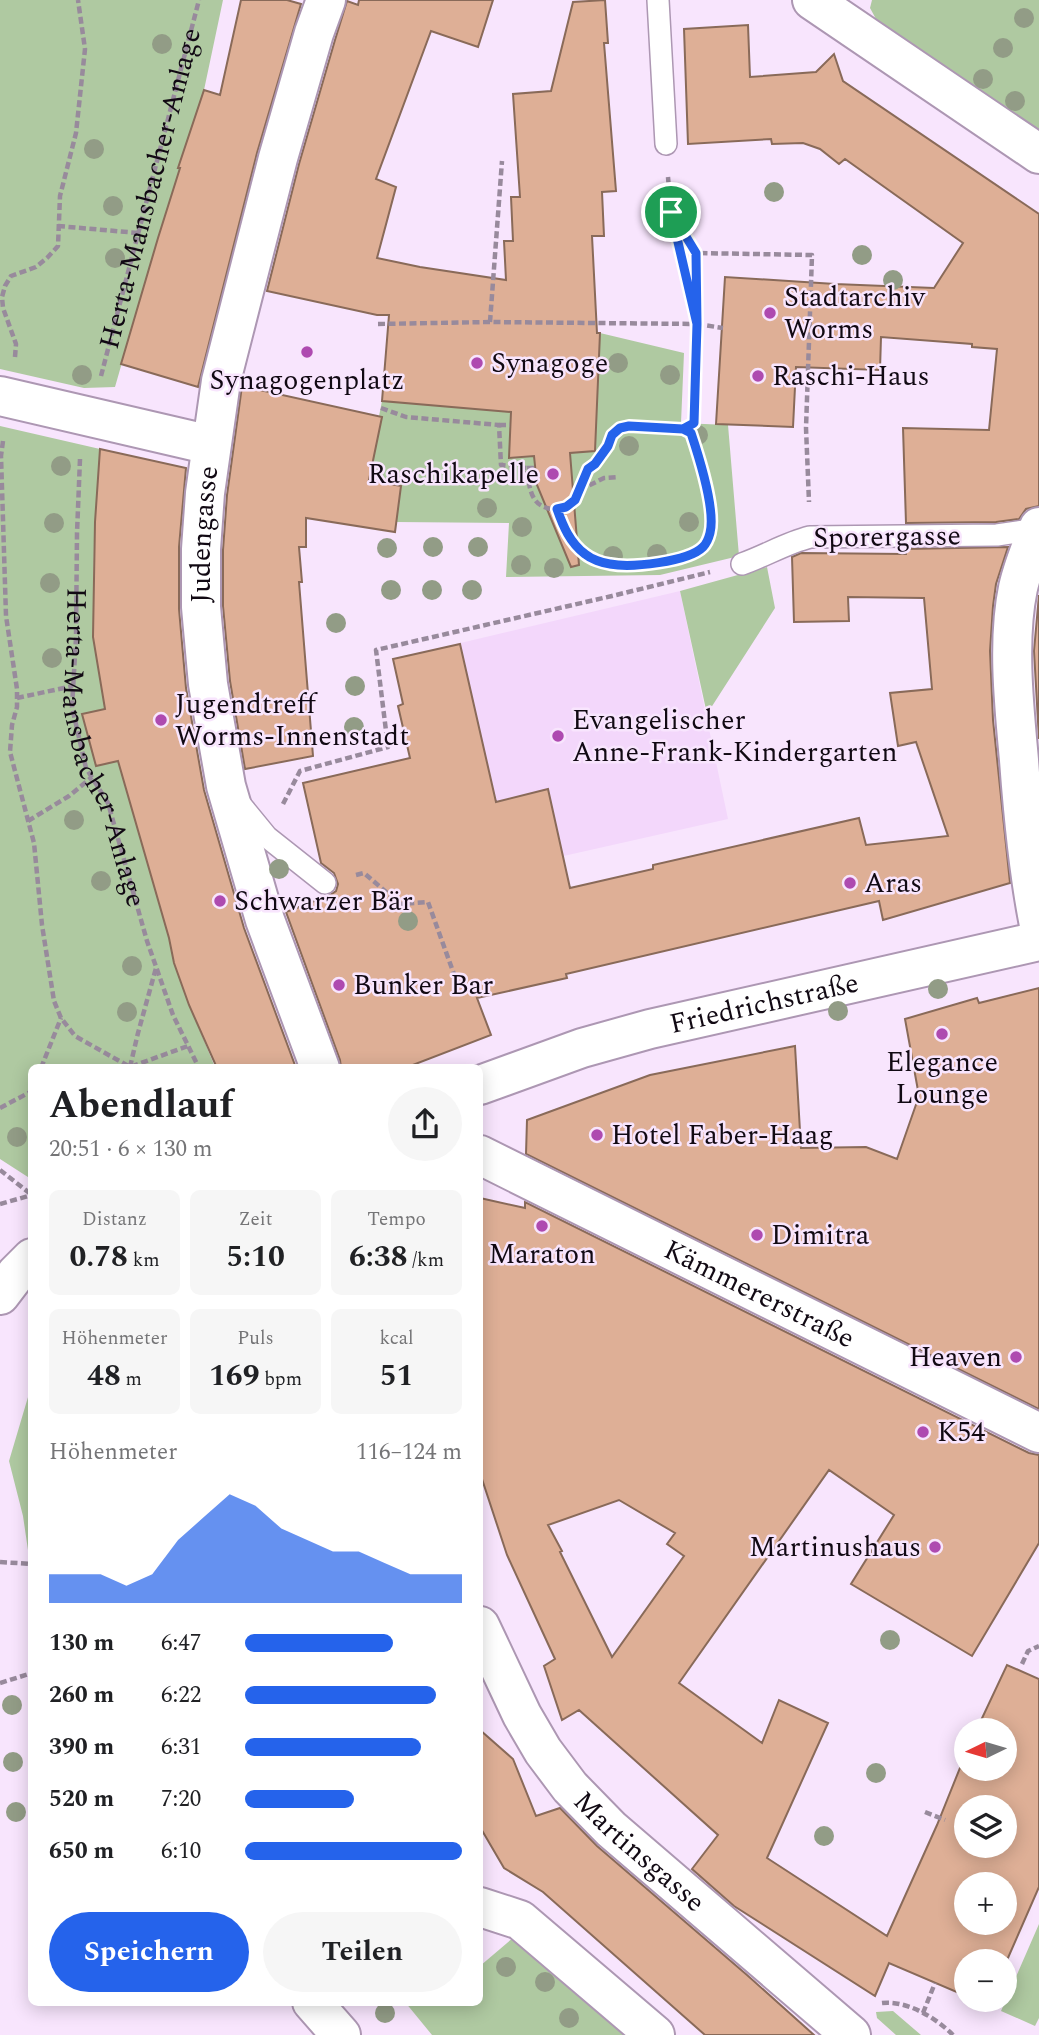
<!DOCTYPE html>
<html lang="de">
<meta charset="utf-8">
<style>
:root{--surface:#fff;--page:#f6f6f6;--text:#202124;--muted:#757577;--accent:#2563eb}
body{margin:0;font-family:Spectral,serif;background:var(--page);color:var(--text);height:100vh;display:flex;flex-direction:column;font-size:26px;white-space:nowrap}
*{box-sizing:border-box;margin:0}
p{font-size:23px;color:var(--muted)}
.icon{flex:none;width:38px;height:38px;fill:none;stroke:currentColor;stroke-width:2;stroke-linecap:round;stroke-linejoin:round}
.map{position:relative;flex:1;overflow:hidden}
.sheet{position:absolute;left:28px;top:1064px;width:455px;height:942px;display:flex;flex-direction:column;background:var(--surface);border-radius:10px;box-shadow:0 4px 18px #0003}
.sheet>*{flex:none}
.needle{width:46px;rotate:265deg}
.fabs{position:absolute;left:954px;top:1718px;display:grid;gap:14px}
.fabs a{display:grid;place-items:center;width:63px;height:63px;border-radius:50%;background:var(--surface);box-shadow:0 4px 18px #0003;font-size:35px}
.pin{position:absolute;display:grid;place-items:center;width:60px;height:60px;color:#fff;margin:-30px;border:4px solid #fff;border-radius:50%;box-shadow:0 2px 7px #0007}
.round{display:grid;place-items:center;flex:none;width:74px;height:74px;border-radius:37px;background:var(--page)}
.summary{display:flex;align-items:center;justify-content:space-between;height:119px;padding:0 21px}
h1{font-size:38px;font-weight:700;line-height:52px}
.metrics{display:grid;grid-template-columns:repeat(3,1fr);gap:10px;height:119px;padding:7px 21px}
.metrics div{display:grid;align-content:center;border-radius:10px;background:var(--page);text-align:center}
.metrics b{font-size:30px;font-weight:700}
.metrics small{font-size:19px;font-weight:400}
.metrics p{font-size:19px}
.chart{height:196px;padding:14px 21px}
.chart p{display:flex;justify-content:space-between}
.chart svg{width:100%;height:126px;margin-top:7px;fill:var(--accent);opacity:.7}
.button{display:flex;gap:14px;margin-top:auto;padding:14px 21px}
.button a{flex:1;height:80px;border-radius:42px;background:var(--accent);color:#fff;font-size:28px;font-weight:700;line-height:80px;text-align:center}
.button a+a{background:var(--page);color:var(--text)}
ul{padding:0 21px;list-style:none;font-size:23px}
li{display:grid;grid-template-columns:112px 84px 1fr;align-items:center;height:52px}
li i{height:18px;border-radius:9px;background:var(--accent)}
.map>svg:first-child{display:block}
.built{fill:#f3d7fb}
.green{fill:#afc9a1}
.building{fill:#deaf96;stroke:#896a59;stroke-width:2;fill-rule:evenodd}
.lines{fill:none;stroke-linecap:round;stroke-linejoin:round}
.lane-casing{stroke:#ad97b3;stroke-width:24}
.street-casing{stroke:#ad97b3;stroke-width:42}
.secondary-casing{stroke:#ad97b3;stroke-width:42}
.path{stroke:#988a9c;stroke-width:4.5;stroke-dasharray:7 3.5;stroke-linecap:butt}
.lane{stroke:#fff;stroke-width:21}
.street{stroke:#fff;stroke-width:38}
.secondary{stroke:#fff;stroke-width:38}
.tree{fill:#929c86}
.route-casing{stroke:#fff;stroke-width:14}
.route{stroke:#2563eb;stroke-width:9}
.poi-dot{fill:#ae4ab0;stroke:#f8e5fd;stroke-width:2.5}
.labels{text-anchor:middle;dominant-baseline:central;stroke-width:5;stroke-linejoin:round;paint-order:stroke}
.street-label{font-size:28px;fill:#110913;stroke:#f8e5fd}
.poi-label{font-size:28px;fill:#110913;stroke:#f8e5fd;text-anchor:start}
</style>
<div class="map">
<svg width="1039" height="2035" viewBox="0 0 1039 2035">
<rect width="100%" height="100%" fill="#f8e5fd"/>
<path class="built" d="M680 591 728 819 462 879 396 854 322 871 303 783 410 757 398 706 403 703 393 659Z"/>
<path class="green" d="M0 0H223L204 90 156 244 115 387 84 388 0 369Z
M872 0H1039V130L876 19 870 8Z
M600 333 684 353 681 423 728 425 739 556 660 575 506 577 509 523 396 522 401 486 369 480 382 417 379 416 382 401 512 412 509 457 595 451Z
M0 426 100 449 94 540 93 637 105 709 82 715 96 766 118 761 169 938 174 963 188 1002 215 1067 32 1068 31 1179 0 1159Z
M767 567 775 608 707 714 680 591Z
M31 1387 32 1557H29L23 1516 9 1461Z
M1039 1924V2018L1035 2026 1001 2011Z
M514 1937 628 2035H432L405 2002H480V1966Z
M893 2011 921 2035H896L877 2018 876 2012Z"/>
<path class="building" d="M241 0H287L301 4 257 153 198 387 121 364 158 238 180 168H178L204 90 220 95Z
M359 0H493L478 47 431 31 376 179 396 187 377 258 420 267 506 280 504 241H513L511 197H520L513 94 551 91 573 2 605 0 608 43H604L616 191 602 192 604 236H592L597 333H600L595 451 570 453 579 565 571 567 537 485 534 456 509 458 511 412 382 401 389 315H377L267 291 299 164 335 40 347 1 358 5Z
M748 25 750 77 816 72 834 54 843 81 1039 214V506L1026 509 1019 519 996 522 906 523 903 428 989 430 997 349 972 347V344L881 337 880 370 796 367 793 427 716 424 725 277 835 284 934 288 963 243 845 159 839 164 820 149 803 143 772 144 771 139 688 144 684 29Z
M242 386 382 417 369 480 401 486 395 532 306 518V547H299L302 582H299L313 756 245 769 230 681 223 606V550L227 495Z
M100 449 186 468 179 547V609L186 688 204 790 244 928 296 1068H217L189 1005 174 963 169 938 118 761 96 766 82 714 105 709 93 637 95 522Z
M1008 547 996 584 993 606 990 651 993 720 1010 883 883 920 879 901 566 974 567 978 477 998 491 1035 405 1068H341L340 1060 286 912 330 895 336 891 338 884 334 873 321 863 303 783 410 758 398 706 403 704 393 659 460 644 496 802 548 789 570 888 653 869V865L859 818 866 845 948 836 916 742 898 746 890 693 932 689 924 598 848 597 849 621 794 622 792 557 801 553 906 554V549Z
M1039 595V739L1034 651Z
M1039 988V1409L526 1154 527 1120 650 1075 795 1046 801 1148 866 1147 897 1159 919 1096 905 1019 977 998 979 1003Z
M480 1198 525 1208V1202L1029 1453 1039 1455V1543L972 1656 851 1584 894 1515 829 1470 679 1683 762 1743 779 1700 828 1723 767 1858 887 1936 937 1825 966 1753V1769H1004V1731H976L1007 1665 1039 1679V1887L1004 1967V1962H966V1996L889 1963 875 1996 734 1906 692 1869 718 1835 579 1710 562 1720 544 1666 555 1659 507 1555 480 1473ZM619 1500 675 1533 667 1544 684 1556 612 1657 560 1552 562 1551 548 1525ZM966 1808H1004V1846H966ZM966 1885H1004V1923H966Z
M480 1730 513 1759 536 1816 560 1808 597 1846 747 1975 814 2035H705L543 1892 504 1868 480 1827Z"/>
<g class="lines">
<defs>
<path id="lane" d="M658 0 666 144
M742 564C765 556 786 543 810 537L997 535 1038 529
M240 804 267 837 325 883"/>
<g id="street">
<path d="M812 0 1039 154"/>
<path d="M0 396 211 445"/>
<path d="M1039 527C1031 547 1023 566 1018 588 1007 640 1014 706 1019 760 1023 815 1028 870 1039 925"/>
<path id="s3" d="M320 1068 265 920 226 786 208 684 201 607V549L205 493 221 381 278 158 314 33 326 0"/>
<path id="s4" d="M480 1155 1039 1433"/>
<path id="s5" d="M480 1626 522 1715 543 1751 570 1787 611 1829 851 2035"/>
<path d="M480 1907 520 1920 655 2035"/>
<path d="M312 2002 341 2035"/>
</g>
<g id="secondary">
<path id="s6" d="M480 1085 582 1048 650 1029 1039 941"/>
<path d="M0 1295 16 1274 32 1258"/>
</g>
</defs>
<use href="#lane" class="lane-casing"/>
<use href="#street" class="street-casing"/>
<use href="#secondary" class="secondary-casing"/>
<g class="path">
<path d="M668 177 671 212 697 324"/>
<path d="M671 212 696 253 812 255 806 428 809 502"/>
<path d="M58 226 138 233"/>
<path d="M696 253 697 313"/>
<path d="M490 322 502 161"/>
<path d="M378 324 490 322 697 324"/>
<path d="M15 357 16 344 3 308 2 297 5 286 11 276 36 267 47 258 58 246 60 196 76 133 85 49 78 0"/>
<path id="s1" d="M101 376 199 0"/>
<path d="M381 408 406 417 499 425 501 465 527 468C529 483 529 503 547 508 574 516 576 490 585 474 588 468 592 467 596 463 606 453 608 434 621 428 631 423 657 427 669 428 673 428 680 430 685 428 688 427 691 425 694 423L697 324 723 328"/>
<path d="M499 425H510"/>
<path d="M3 441 1 456 6 616 17 689V707L12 725 10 752 34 843 42 925 54 1001 61 1018 75 1036 130 1067 188 1046"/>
<path id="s2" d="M80 459 77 533 76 638 72 707 86 768 108 803 147 941 173 1015 199 1068"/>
<path d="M527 468H535"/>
<path d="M580 490 604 478 618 477"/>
<path d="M557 509C563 526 570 543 585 554 592 559 602 563 610 564 631 568 687 562 703 547 706 544 709 537 710 533 716 509 699 457 691 433L684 429"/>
<path d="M17 698 73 686"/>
<path d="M283 804 300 771 388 747 376 650 612 596 710 572"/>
<path d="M28 821 69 796 92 777"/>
<path d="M356 875 364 873 400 904 428 902 455 977"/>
<path d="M130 1067 138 1033 156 968"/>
<path d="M41 1068 61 1018"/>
<path d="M0 1108 32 1091"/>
<path d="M0 1170 32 1195"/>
<path d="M0 1204 32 1195"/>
<path d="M0 1562 32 1564"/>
<path d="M1022 1664 1028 1651 1039 1646"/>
<path d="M0 1683 32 1673"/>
<path d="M925 1812 945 1820"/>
<path d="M882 2003C907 2000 936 2018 953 2035"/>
<path d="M923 2013 935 1983"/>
</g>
<use href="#lane" class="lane"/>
<use href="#street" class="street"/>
<use href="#secondary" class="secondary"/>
</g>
<g class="tree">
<circle cx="1024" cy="18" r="10"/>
<circle cx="162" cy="44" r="10"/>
<circle cx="1003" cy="48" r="10"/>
<circle cx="983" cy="79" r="10"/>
<circle cx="1015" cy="101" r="10"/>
<circle cx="94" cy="149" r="10"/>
<circle cx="774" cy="192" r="10"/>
<circle cx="113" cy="206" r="10"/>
<circle cx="862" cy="255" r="10"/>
<circle cx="115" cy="258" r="10"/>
<circle cx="893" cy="280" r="10"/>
<circle cx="618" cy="363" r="10"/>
<circle cx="82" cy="375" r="10"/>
<circle cx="670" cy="375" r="10"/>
<circle cx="698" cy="435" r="10"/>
<circle cx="629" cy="446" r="10"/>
<circle cx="61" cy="466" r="10"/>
<circle cx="487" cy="508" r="10"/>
<circle cx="689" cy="522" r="10"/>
<circle cx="54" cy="523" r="10"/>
<circle cx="522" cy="527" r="10"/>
<circle cx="433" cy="547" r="10"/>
<circle cx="478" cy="547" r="10"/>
<circle cx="387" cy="548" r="10"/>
<circle cx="657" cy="554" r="10"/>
<circle cx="613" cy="556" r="10"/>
<circle cx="521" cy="565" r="10"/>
<circle cx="554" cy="568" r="10"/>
<circle cx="50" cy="583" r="10"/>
<circle cx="391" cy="590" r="10"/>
<circle cx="432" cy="590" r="10"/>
<circle cx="472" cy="590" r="10"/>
<circle cx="336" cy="623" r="10"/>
<circle cx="52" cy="658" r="10"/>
<circle cx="355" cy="686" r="10"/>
<circle cx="354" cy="727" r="10"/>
<circle cx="74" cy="820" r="10"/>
<circle cx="279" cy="869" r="10"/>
<circle cx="101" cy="881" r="10"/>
<circle cx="408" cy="921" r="10"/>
<circle cx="132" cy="966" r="10"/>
<circle cx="938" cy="989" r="10"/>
<circle cx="838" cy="1011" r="10"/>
<circle cx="127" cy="1012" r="10"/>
<circle cx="17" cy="1137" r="10"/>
<circle cx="890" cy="1640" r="10"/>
<circle cx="12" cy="1705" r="10"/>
<circle cx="13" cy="1762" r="10"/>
<circle cx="876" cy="1773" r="10"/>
<circle cx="16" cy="1812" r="10"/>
<circle cx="824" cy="1836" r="10"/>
<circle cx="506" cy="1967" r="10"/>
<circle cx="545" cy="1982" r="10"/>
<circle cx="385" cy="2013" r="10"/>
<circle cx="569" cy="2018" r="10"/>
</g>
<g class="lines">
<defs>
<path id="route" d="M671 212 697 324 694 423 683 429 629 426 620 428 612 435 608 446 595 464 588 469 575 500 566 507 557 509C563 526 570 543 585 554 591 559 602 563 610 564 631 568 688 562 703 547 706 544 709 537 710 533 716 509 699 457 691 433L683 429 694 423 697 324 696 253 671 212"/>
</defs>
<use href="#route" class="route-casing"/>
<use href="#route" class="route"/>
</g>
<g class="poi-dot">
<circle cx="770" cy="313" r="7"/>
<circle cx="307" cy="352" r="7"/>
<circle cx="477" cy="363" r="7"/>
<circle cx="758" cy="376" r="7"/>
<circle cx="553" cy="474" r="7"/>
<circle cx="161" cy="720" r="7"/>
<circle cx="558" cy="736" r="7"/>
<circle cx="850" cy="883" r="7"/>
<circle cx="220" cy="901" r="7"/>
<circle cx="339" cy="985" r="7"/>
<circle cx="942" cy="1034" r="7"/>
<circle cx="597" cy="1135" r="7"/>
<circle cx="542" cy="1226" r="7"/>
<circle cx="757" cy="1235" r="7"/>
<circle cx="1016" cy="1357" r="7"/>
<circle cx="923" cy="1432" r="7"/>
<circle cx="935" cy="1547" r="7"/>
</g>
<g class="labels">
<g class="street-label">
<text stroke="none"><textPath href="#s1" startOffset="194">Herta-Mansbacher-Anlage</textPath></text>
<text stroke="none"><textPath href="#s3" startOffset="551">Judengasse</textPath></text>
<text transform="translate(887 537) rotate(-1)">Sporergasse</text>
<text stroke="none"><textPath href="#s2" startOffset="294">Herta-Mansbacher-Anlage</textPath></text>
<text stroke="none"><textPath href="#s6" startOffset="296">Friedrichstraße</textPath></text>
<text stroke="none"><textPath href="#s4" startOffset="312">Kämmererstraße</textPath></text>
<text stroke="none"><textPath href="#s5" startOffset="280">Martinsgasse</textPath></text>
</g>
<g class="poi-label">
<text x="784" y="297">Stadtarchiv<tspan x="784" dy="32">Worms</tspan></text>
<text x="491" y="363">Synagoge</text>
<text x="772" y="376">Raschi-Haus</text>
<text x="307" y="380" text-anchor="middle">Synagogenplatz</text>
<text x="539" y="474" text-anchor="end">Raschikapelle</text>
<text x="175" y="704">Jugendtreff<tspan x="175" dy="32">Worms-Innenstadt</tspan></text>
<text x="572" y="720">Evangelischer<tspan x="572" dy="32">Anne-Frank-Kindergarten</tspan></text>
<text x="864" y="883">Aras</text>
<text x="234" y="901">Schwarzer Bär</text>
<text x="353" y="985">Bunker Bar</text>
<text x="942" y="1062" text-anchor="middle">Elegance<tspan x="942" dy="32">Lounge</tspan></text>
<text x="611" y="1135">Hotel Faber-Haag</text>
<text x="771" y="1235">Dimitra</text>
<text x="542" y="1254" text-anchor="middle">Maraton</text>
<text x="1002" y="1357" text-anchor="end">Heaven</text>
<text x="937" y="1432">K54</text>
<text x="921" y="1547" text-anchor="end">Martinushaus</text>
</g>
</g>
</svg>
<div class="fabs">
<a><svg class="needle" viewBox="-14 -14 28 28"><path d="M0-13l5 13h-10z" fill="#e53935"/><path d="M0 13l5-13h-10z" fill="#757577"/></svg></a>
<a><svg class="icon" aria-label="layers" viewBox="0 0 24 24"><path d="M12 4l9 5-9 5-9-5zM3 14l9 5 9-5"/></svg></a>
<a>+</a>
<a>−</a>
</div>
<div class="pin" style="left:671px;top:212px;background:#1e9e55"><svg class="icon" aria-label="arrive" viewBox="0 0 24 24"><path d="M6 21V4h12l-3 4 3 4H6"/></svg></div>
<section class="sheet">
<div class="summary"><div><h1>Abendlauf</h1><p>20:51 · 6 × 130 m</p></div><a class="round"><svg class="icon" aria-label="share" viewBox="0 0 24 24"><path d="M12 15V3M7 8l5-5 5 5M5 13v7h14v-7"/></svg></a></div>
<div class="metrics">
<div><p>Distanz</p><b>0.78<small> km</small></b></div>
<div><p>Zeit</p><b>5:10</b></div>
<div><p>Tempo</p><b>6:38<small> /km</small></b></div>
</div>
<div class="metrics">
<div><p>Höhenmeter</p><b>48<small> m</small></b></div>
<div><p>Puls</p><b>169<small> bpm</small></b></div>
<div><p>kcal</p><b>51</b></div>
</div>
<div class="chart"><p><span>Höhenmeter</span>116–124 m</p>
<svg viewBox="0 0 160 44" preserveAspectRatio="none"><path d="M0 44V34L10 34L20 34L30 38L40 34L50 22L60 14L70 6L80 10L90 18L100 22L110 26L120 26L130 30L140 34L150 34L160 34V44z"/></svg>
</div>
<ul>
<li><b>130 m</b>6:47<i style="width:68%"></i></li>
<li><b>260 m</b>6:22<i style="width:88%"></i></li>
<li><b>390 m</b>6:31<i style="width:81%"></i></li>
<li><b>520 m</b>7:20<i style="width:50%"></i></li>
<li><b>650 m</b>6:10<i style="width:100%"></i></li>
</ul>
<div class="button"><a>Speichern</a><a>Teilen</a></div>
</section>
</div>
